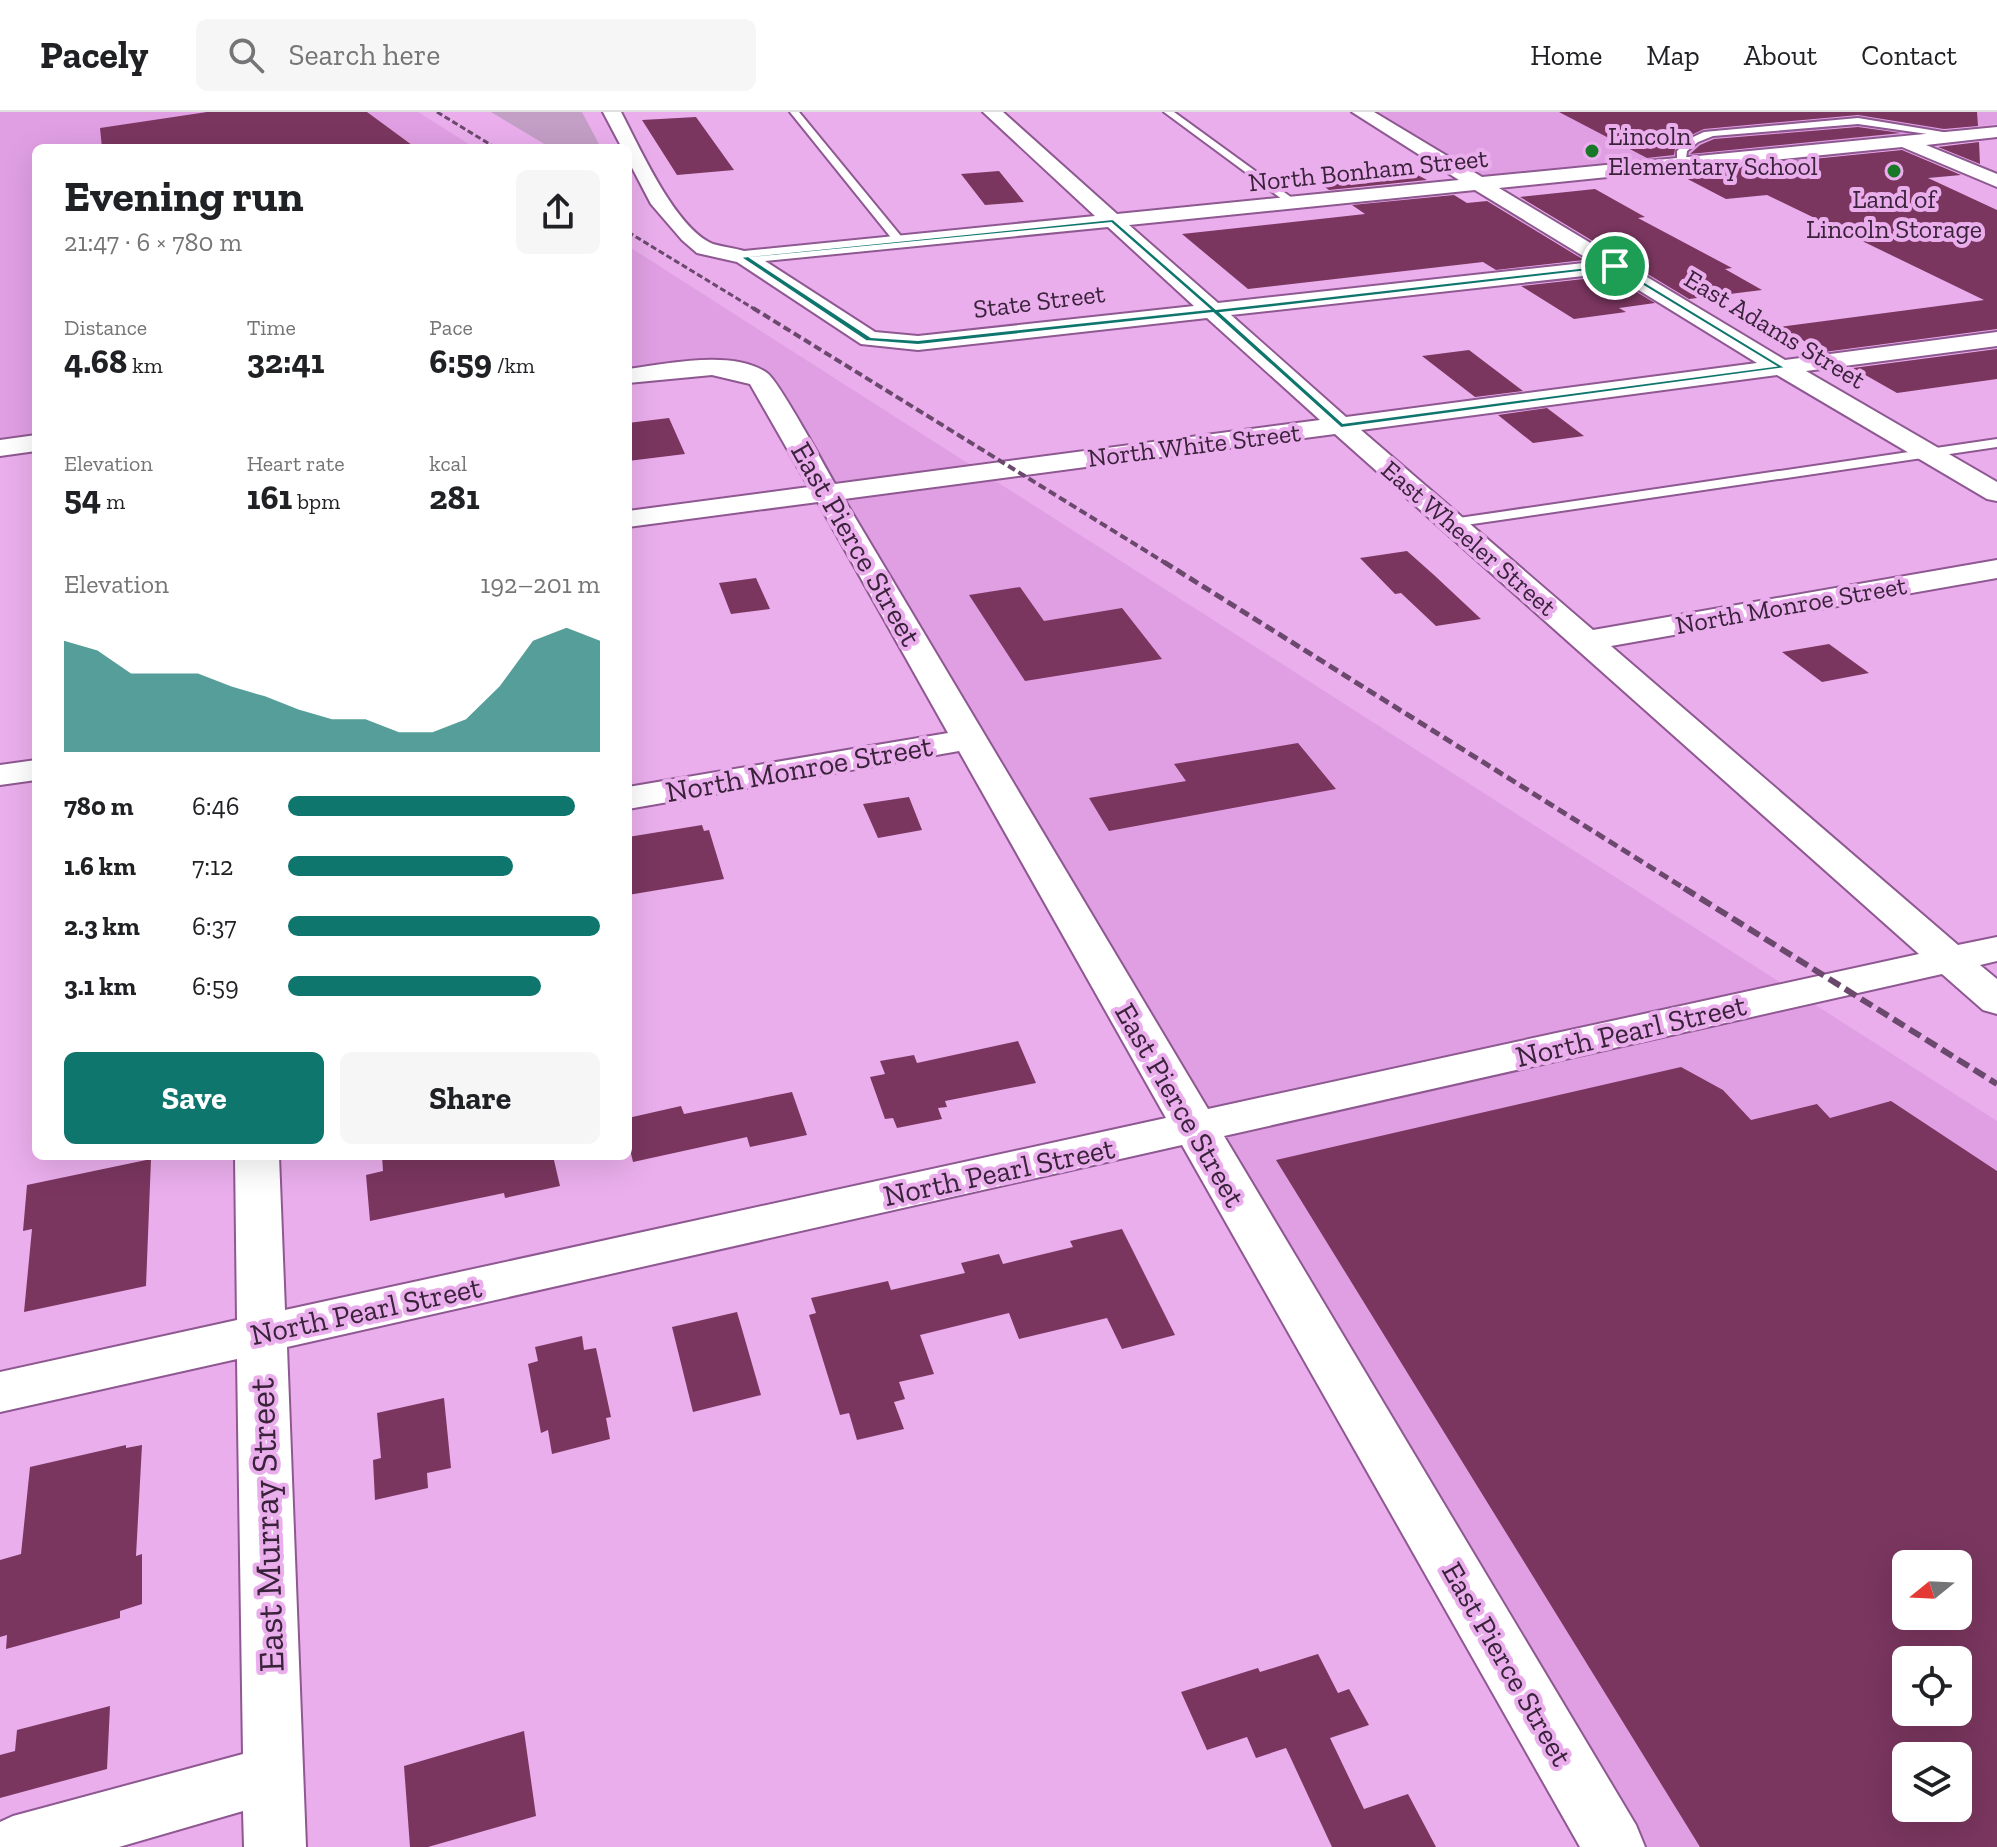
<!DOCTYPE html>
<meta charset="utf-8">
<style>
:root{--surface:#fff;--page:#f6f6f6;--text:#202124;--muted:#757577;--line:#e0e0e0;--accent:#0f766e}
body{margin:0;font-family:"Zilla Slab",serif;background:var(--page);color:var(--text);height:100vh;display:flex;flex-direction:column;font-size:30px;white-space:nowrap}
*{box-sizing:border-box;margin:0}
p{font-size:26px;color:var(--muted)}
.icon{flex:none;width:44px;height:44px;fill:none;stroke:currentColor;stroke-width:2;stroke-linecap:round;stroke-linejoin:round}
.map{position:relative;flex:1;overflow:hidden}
.details{position:absolute;left:32px;top:32px;width:600px;height:1016px;display:flex;flex-direction:column;background:var(--surface);border-radius:12px;box-shadow:0 8px 32px #0002}
.details>*{flex:none}
.needle{width:52px;rotate:252deg}
.tools{position:absolute;left:1892px;top:1438px;display:grid;gap:16px}
.tools a{display:grid;place-items:center;width:80px;height:80px;border-radius:12px;background:var(--surface);box-shadow:0 8px 32px #0002;font-size:40px}
.pin{position:absolute;display:grid;place-items:center;width:68px;height:68px;color:#fff;margin:-34px;border:4px solid #fff;border-radius:50%;box-shadow:0 2px 8px #0007}
.round{display:grid;place-items:center;flex:none;width:84px;height:84px;border-radius:12px;background:var(--page)}
.headline{display:flex;align-items:center;justify-content:space-between;height:136px;padding:0 32px}
h1{font-size:44px;font-weight:700;line-height:60px}
.metrics{display:grid;grid-template-columns:repeat(3,1fr);gap:12px;height:136px;padding:8px 32px}
.metrics div{display:grid;align-content:center}
.metrics b{font-size:34px;font-weight:700}
.metrics small{font-size:22px;font-weight:400}
.metrics p{font-size:22px}
.chart{height:224px;padding:16px 32px}
.chart p{display:flex;justify-content:space-between}
.chart svg{width:100%;height:144px;margin-top:8px;fill:var(--accent);opacity:.7}
.cta{display:flex;gap:16px;margin-top:auto;padding:16px 32px}
.cta a{flex:1;height:92px;border-radius:12px;background:var(--accent);color:#fff;font-size:32px;font-weight:700;line-height:92px;text-align:center}
.cta a+a{background:var(--page);color:var(--text)}
ul{padding:0 32px;list-style:none;font-size:26px}
li{display:grid;grid-template-columns:128px 96px 1fr;align-items:center;height:60px}
li i{height:20px;border-radius:10px;background:var(--accent)}
header{display:flex;align-items:center;gap:48px;box-sizing:border-box;height:112px;padding:0 40px;background:var(--surface);border-bottom:2px solid var(--line)}
header strong{font-size:38px}
nav{display:flex;gap:44px;margin-inline-start:auto;font-size:28px}
.search{width:560px;height:72px;background:var(--page);display:flex;align-items:center;gap:20px;box-sizing:border-box;padding:0 28px;border-radius:12px;color:var(--muted);font-size:30px}
.map>svg:first-child{display:block}
.built{fill:#e09fe3;fill-rule:evenodd}
.green{fill:#c39ec5}
.building{fill:#7a365f;fill-rule:evenodd}
.lines{fill:none;stroke-linecap:round;stroke-linejoin:round}
.service-casing{stroke:#8e5891;stroke-width:4}
.minor-casing{stroke:#8e5891;stroke-width:4}
.service{fill:#fff;fill-rule:evenodd}
.minor{fill:#fff;fill-rule:evenodd}
.rail-far3{stroke:#6b496d;stroke-width:3;stroke-dasharray:6 3;stroke-linecap:butt}
.rail-far2{stroke:#6b496d;stroke-width:4;stroke-dasharray:8 4;stroke-linecap:butt}
.rail-far1{stroke:#6b496d;stroke-width:5;stroke-dasharray:10 5;stroke-linecap:butt}
.rail{stroke:#6b496d;stroke-width:6;stroke-dasharray:13 6;stroke-linecap:butt}
.route{fill:#0f766e;stroke:#fff;stroke-width:2;fill-rule:evenodd}
.poi-dot{fill:#197828;stroke:#eaaeed;stroke-width:3}
.labels{text-anchor:middle;dominant-baseline:central;stroke-width:8;stroke-linejoin:round;paint-order:stroke}
.far-poi-label{font-size:26px;fill:#3a223b;stroke:#eaaeed;text-anchor:start}
.far-street-label{font-size:26px;fill:#3a223b;stroke:#eaaeed}
.street-label{font-size:30px;fill:#3a223b;stroke:#eaaeed}
.near-street-label{font-size:36px;fill:#3a223b;stroke:#eaaeed}
</style>
<header>
<strong>Pacely</strong>
<div class="search"><svg class="icon" aria-label="search" viewBox="0 0 24 24"><circle cx="10" cy="10" r="6"/><path d="M15 15l6 6"/></svg>Search here</div>
<nav><a>Home</a><a>Map</a><a>About</a><a>Contact</a></nav>
</header>
<div class="map">
<svg width="1997" height="1735" viewBox="0 0 1997 1735">
<rect width="100%" height="100%" fill="#eaaeed"/>
<path class="built" d="M0 0H418L475 36H36V331L0 336Z
M1376 0H1997V12L1486 65Z
M628 134 1997 1009V1735H1614L970 627 741 257 628 264ZM1906 1452H1958V1504H1906ZM1906 1548H1958V1600H1906ZM1906 1644H1958V1696H1906Z"/>
<path class="green" d="M491 0H582L601 36H551Z"/>
<path class="building" d="M207 0H367L416 36H102L100 16Z
M1559 0H1977L1978 14 1944 17 1858 3 1704 17 1689 24 1675 37 1674 43 1647 46Z
M696 5 734 58 677 63 642 8Z
M1858 15 1901 21 1690 42 1700 33 1714 27Z
M1979 30 1980 52 1938 35Z
M1902 38 1961 63 1928 66 1997 98V217L1824 240 1779 215 1984 188 1767 83 1726 87 1676 61Z
M999 59 1024 90 985 93 961 62Z
M1412 60 1427 68 1329 78 1318 70Z
M1595 77 1645 105 1638 106 1732 156 1725 157 1762 178 1689 187 1520 85Z
M1454 83 1467 91 1487 89 1584 148 1496 158 1483 150 1248 177 1182 122 1365 102 1352 93Z
M1610 164 1655 191 1619 196 1626 200 1574 207 1521 174Z
M1997 237V267L1897 281 1853 256Z
M1469 238 1523 279 1475 285 1422 244Z
M1547 296 1584 324 1533 331 1498 303Z
M669 306 685 342 628 349V311Z
M1407 439 1434 463 1481 507 1436 514 1401 481 1395 482 1360 446Z
M756 466 770 497 731 502 719 471Z
M1020 475 1044 509 1122 496 1162 547 1025 569 969 483Z
M1829 532 1869 561 1822 570 1782 540Z
M1298 631 1336 677 1109 719 1089 686 1186 669 1174 652Z
M909 685 922 718 878 726 863 692Z
M702 713 704 719 709 718 724 767 628 783V725Z
M1018 929 1036 971 945 989 947 995 938 996 942 1007 897 1016 893 1006 885 1007 870 965 885 962 880 949 914 943 917 951Z
M1681 955 1723 978 1751 1008 1817 992 1830 1006 1891 989 1997 1059V1735H1700L1276 1048ZM1906 1452H1958V1504H1906ZM1906 1548H1958V1600H1906ZM1906 1644H1958V1696H1906Z
M792 980 807 1023 750 1035 747 1025 633 1050 628 1028V1006L681 994 684 1002Z
M382 1044H553L560 1074 505 1086 504 1081 370 1109 366 1063 383 1059Z
M151 1047 146 1174 24 1200 32 1117 23 1119 27 1073Z
M1122 1117 1175 1223 1122 1237 1107 1206 1019 1227 1009 1201 920 1223 934 1262 899 1270 905 1287 894 1290 904 1317 857 1328 849 1301 840 1303 809 1203 816 1201 811 1186 888 1169 891 1178 965 1161 961 1151 999 1142 1003 1152 1073 1135 1070 1129Z
M737 1200 761 1283 693 1300 672 1215Z
M582 1224 584 1238 596 1236 611 1305 606 1306 610 1327 552 1342 548 1318 541 1321 528 1252 538 1249 535 1235Z
M444 1286 451 1356 427 1361 428 1376 375 1388 373 1348 381 1346 377 1301Z
M126 1333V1336L142 1333 136 1444 142 1442V1492L120 1499V1506L6 1537 7 1523 0 1525V1448L21 1442 30 1355Z
M1318 1542 1338 1581 1349 1577 1369 1613 1330 1626 1364 1697 1408 1682 1436 1735H1332L1286 1636 1256 1646 1247 1625 1207 1638 1181 1580 1258 1556 1260 1560Z
M110 1594 107 1657 0 1686V1643L15 1639 17 1618Z
M524 1619 536 1704 428 1735H410L404 1654Z"/>
<g class="lines">
<defs>
<path id="service" d="M790 0H799L905 129V133H897Z
M1164 0H1174L1299 91 1290 93Z
M1858 6 1967 24 1962 27 1858 12 1713 24 1698 30 1687 39 1685 55 1677 53V39L1691 26 1704 20Z
M1997 327V335L1452 415 1445 411 1452 407Z"/>
<path id="minor" d="M603 0H621C640 36 675 116 713 132 723 135 734 136 744 139L1095 104 983 0H1003L1117 102 1459 68 1352 0H1374L1482 65 1997 15V25L1926 33 1997 62V75L1902 35 1499 76 1785 248 1997 220V234L1806 259 1997 370V389L1987 387 1777 263 1361 318 1593 518 1997 448V466L1611 534 1958 833 1997 825V849L1980 853 1997 867V902L1983 898 1942 862 1224 1024 1636 1713 1645 1735H1580L1182 1033 287 1235 306 1735H244L243 1699 119 1735H0V1710L13 1704 243 1642 237 1247 0 1300V1260L237 1208 235 1044H279L285 1198 1166 1006 959 639 628 697V675L948 621 818 390 628 415V399L809 375 750 272 712 263 628 271V257C667 252 733 237 767 261 779 269 824 353 835 372L1320 308 1207 206 918 238 861 232 737 150 697 141 682 128 651 92 628 48V36H622ZM1475 78 1593 150 1218 191 1129 113ZM1108 115 1194 194 918 224 875 220 765 149ZM1611 161 1757 251 1346 305 1231 203ZM1335 322 1919 842 1208 997 844 387Z
M36 323V339L0 344V328Z
M36 648V668L0 673V653Z"/>
</defs>
<use href="#service" class="service-casing"/>
<use href="#minor" class="minor-casing"/>
<use href="#service" class="service"/>
<use href="#minor" class="minor"/>
<path class="rail-far3" d="M437 0 496 36
M628 120 756 198"/>
<path class="rail-far2" d="M753 196 1167 452"/>
<path class="rail-far1" d="M1164 450 1687 778"/>
<path class="rail" d="M1684 776 1997 972"/>
</g>
<path class="route" d="M1113 107 1216 197 1615 152 1786 256 1341 316 1213 201 918 233 866 229 740 145ZM1111 111 1209 197 918 228 871 225 751 146ZM1614 156 1775 254 1343 311 1221 201Z"/>
<g class="poi-dot">
<circle cx="1592" cy="39" r="8"/>
<circle cx="1894" cy="59" r="8"/>
</g>
<g class="labels">
<g class="far-poi-label">
<text x="1608" y="24">Lincoln<tspan x="1608" dy="30">Elementary School</tspan></text>
<text x="1894" y="87" text-anchor="middle">Land of<tspan x="1894" dy="30">Lincoln Storage</tspan></text>
</g>
<g class="far-street-label">
<text transform="translate(1368 58) rotate(-6)">North Bonham Street</text>
<text transform="translate(1039 189) rotate(-7)">State Street</text>
<text transform="translate(1775 217) rotate(31)">East Adams Street</text>
<text transform="translate(1194 333) rotate(-7)">North White Street</text>
<text transform="translate(1469 426) rotate(41)">East Wheeler Street</text>
<text transform="translate(1791 493) rotate(-10)">North Monroe Street</text>
</g>
<g class="street-label">
<text transform="translate(856 432) rotate(60)">East Pierce Street</text>
<text transform="translate(799 657) rotate(-10)">North Monroe Street</text>
<text transform="translate(1631 919) rotate(-13)">North Pearl Street</text>
<text transform="translate(1180 993) rotate(60)">East Pierce Street</text>
<text transform="translate(999 1060) rotate(-12)">North Pearl Street</text>
<text transform="translate(366 1199) rotate(-12)">North Pearl Street</text>
<text transform="translate(1507 1552) rotate(60)">East Pierce Street</text>
</g>
<g class="near-street-label">
<text transform="translate(266 1413) rotate(-92)">East Murray Street</text>
</g>
</g>
</svg>
<div class="tools">
<a><svg class="needle" viewBox="-14 -14 28 28"><path d="M0-13l5 13h-10z" fill="#e53935"/><path d="M0 13l5-13h-10z" fill="#757577"/></svg></a>
<a><svg class="icon" aria-label="locate" viewBox="0 0 24 24"><circle cx="12" cy="12" r="6"/><path d="M12 2v4M12 18v4M2 12h4M18 12h4"/></svg></a>
<a><svg class="icon" aria-label="layers" viewBox="0 0 24 24"><path d="M12 4l9 5-9 5-9-5zM3 14l9 5 9-5"/></svg></a>
</div>
<div class="pin" style="left:1615px;top:154px;background:#1e9e55"><svg class="icon" aria-label="arrive" viewBox="0 0 24 24"><path d="M6 21V4h12l-3 4 3 4H6"/></svg></div>
<section class="details">
<div class="headline"><div><h1>Evening run</h1><p>21:47 · 6 × 780 m</p></div><a class="round"><svg class="icon" aria-label="share" viewBox="0 0 24 24"><path d="M12 15V3M7 8l5-5 5 5M5 13v7h14v-7"/></svg></a></div>
<div class="metrics">
<div><p>Distance</p><b>4.68<small> km</small></b></div>
<div><p>Time</p><b>32:41</b></div>
<div><p>Pace</p><b>6:59<small> /km</small></b></div>
</div>
<div class="metrics">
<div><p>Elevation</p><b>54<small> m</small></b></div>
<div><p>Heart rate</p><b>161<small> bpm</small></b></div>
<div><p>kcal</p><b>281</b></div>
</div>
<div class="chart"><p><span>Elevation</span>192–201 m</p>
<svg viewBox="0 0 160 44" preserveAspectRatio="none"><path d="M0 44V10L10 13L20 20L30 20L40 20L50 24L60 27L70 31L80 34L90 34L100 38L110 38L120 34L130 24L140 10L150 6L160 10V44z"/></svg>
</div>
<ul>
<li><b>780 m</b>6:46<i style="width:92%"></i></li>
<li><b>1.6 km</b>7:12<i style="width:72%"></i></li>
<li><b>2.3 km</b>6:37<i style="width:100%"></i></li>
<li><b>3.1 km</b>6:59<i style="width:81%"></i></li>
</ul>
<div class="cta"><a>Save</a><a>Share</a></div>
</section>
</div>
